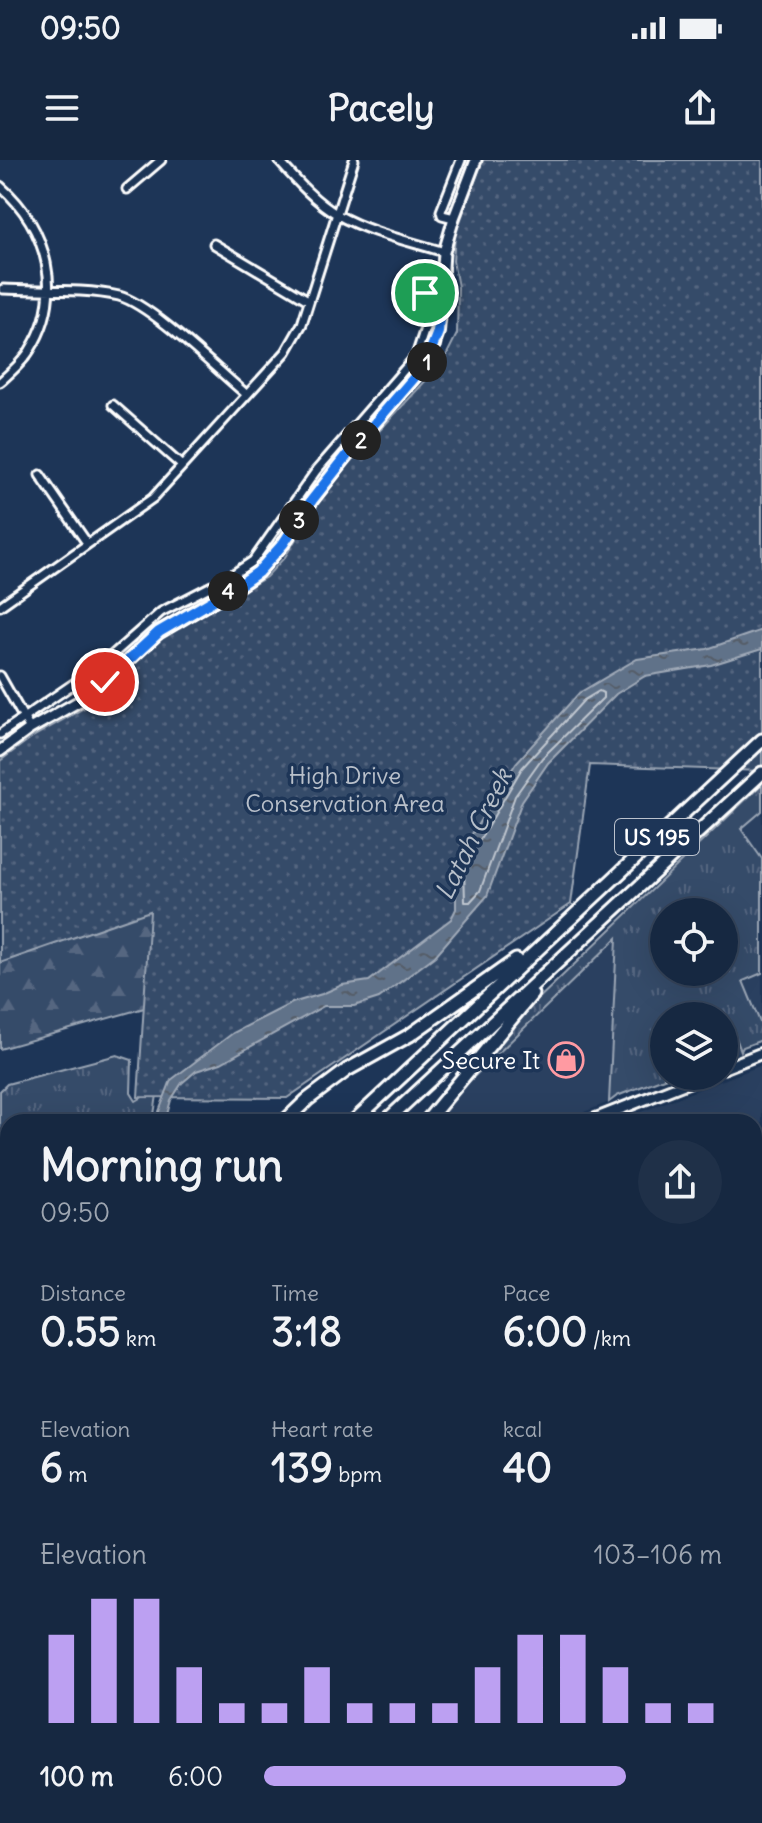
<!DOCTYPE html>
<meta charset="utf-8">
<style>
:root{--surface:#162841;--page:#1f3048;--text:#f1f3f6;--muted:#9ea6b1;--line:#35445a;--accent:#bca0f2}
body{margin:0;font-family:Delius,sans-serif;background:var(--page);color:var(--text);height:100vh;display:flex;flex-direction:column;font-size:30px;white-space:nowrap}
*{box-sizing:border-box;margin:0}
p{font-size:26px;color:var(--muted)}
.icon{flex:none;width:44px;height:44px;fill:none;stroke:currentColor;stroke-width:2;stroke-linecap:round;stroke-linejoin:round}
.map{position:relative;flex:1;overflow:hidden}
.drawer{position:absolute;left:0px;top:954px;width:762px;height:710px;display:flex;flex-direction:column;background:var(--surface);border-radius:24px 24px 0 0;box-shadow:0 8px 32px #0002,0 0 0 2px var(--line)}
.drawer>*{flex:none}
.fabs{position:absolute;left:650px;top:738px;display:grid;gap:16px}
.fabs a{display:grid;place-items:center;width:88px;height:88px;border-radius:50%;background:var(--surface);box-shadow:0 8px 32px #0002,0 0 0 2px var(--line);font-size:40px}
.pin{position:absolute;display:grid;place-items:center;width:68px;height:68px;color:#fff;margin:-34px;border:4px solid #fff;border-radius:50%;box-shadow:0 2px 8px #0007}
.km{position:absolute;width:40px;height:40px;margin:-20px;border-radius:50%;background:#222;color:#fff;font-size:22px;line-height:40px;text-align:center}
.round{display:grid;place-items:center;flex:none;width:84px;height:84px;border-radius:42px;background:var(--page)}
.overview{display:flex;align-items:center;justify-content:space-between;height:136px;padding:0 40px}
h1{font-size:44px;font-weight:800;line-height:60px}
.figures{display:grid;grid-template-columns:repeat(3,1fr);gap:12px;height:136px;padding:8px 40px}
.figures div{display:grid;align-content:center}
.figures b{font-size:40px;font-weight:800}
.figures small{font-size:22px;font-weight:400}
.figures p{font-size:22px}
.chart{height:224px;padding:16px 40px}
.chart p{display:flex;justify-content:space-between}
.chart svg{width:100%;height:144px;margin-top:8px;stroke:var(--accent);stroke-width:6}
ul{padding:0 40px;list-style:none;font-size:26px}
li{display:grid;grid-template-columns:128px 96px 1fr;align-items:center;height:60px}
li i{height:20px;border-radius:10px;background:var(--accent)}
.status{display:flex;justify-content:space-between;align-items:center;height:56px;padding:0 40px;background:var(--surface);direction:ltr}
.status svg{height:22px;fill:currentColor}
header{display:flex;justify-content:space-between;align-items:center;height:104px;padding:0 40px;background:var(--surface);font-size:36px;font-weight:800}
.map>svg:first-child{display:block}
.built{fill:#2a4161}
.grass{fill:url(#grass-tufts);stroke:#9aa5b4;stroke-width:2;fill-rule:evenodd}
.forest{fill:url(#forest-firs);stroke:#9aa5b4;stroke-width:2}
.park{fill:url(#park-dots);stroke:#9aa5b4;stroke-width:2}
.water{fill:url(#water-ripples);stroke:#a0aab8;stroke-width:2}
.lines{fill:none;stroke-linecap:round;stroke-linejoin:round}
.shore{stroke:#c0c7d0;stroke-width:2}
.minor-casing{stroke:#fff;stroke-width:13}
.major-casing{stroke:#fff;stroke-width:15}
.highway-casing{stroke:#fff;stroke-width:17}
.minor{stroke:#1d3557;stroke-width:7}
.major{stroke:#1d3557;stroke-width:9}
.highway{stroke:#1d3557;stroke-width:11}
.rail-casing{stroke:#fff;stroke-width:5}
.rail{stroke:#1d3557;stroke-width:2;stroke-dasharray:6;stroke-linecap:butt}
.route-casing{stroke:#fff;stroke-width:16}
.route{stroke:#1a73e8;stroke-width:10}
.labels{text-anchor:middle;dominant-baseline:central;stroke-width:7;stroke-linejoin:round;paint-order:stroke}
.shield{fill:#1d3557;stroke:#bbc2cd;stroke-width:2}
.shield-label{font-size:22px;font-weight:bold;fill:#fff}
.park-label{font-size:24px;fill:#b9c0ca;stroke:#1d3557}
.poi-label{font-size:24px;fill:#fff;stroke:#1d3557;text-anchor:end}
.water-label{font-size:26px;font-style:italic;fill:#b8c0ca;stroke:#1d3557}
</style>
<div class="status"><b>09:50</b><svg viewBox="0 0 49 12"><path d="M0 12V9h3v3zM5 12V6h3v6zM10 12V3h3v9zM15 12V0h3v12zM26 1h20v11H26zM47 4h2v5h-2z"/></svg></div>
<header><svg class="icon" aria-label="menu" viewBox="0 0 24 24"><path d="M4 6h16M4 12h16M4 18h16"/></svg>Pacely<svg class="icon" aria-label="share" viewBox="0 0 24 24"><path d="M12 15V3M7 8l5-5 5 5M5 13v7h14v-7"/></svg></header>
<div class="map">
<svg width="762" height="1663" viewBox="0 0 762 1663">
<defs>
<pattern id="grass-tufts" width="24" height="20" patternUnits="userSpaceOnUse" patternTransform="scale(2)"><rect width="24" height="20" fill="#364b69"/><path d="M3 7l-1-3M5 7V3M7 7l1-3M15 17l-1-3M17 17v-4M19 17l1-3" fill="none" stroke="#546680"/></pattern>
<pattern id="forest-firs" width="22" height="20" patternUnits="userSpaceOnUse" patternTransform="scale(2)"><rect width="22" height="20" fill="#364b69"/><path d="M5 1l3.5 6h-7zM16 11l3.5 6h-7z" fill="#546680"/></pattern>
<pattern id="park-dots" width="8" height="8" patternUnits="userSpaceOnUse" patternTransform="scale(2)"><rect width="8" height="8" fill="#364b69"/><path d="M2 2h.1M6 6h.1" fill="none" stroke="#546680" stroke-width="1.8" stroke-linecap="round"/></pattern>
<pattern id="water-ripples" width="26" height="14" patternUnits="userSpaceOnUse" patternTransform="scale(2)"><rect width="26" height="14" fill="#617289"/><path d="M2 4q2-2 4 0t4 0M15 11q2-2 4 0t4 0" fill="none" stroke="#555d67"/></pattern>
</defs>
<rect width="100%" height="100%" fill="#1d3557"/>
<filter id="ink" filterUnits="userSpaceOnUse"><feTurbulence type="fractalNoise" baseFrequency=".0125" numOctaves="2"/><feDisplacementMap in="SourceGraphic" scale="16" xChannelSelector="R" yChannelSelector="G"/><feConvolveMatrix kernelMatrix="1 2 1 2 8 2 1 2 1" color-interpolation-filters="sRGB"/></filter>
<g filter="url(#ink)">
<path class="built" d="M762 651V699L741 668Z
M618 777 609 942 559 962H433L453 937Z
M762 813V867L743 821Z
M730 861 741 891 724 898V863Z
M762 905V1004L754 990V962H615Z"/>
<path class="grass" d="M762 624V651L741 669 762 699V813L743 821 762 867V880L743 887 741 891 730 862 724 863V856H664V916H669L617 936 609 942 617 778 453 937 497 882 532 845ZM664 752H724V812H664Z
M117 895 132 900 131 933 136 941 158 928 154 955 145 962H8V1183L0 1195V931L7 924Z
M754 990 762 1004V1044L754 1047Z"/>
<path class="forest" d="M139 686 197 833 0 889V760Z
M754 1203H758L762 1229V1515L754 1520Z
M8 1446V1656H126L125 1663H0V1447Z
M530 1656H726L739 1663H530Z"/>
<path class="park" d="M464 0H472L452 48 444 45Z
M483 0H762V611L590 605 571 744 287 938 138 937 150 751 0 803V601L31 578 84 548 155 483 266 417 285 397 321 338 344 309 443 202 457 174 458 127 453 101 455 75Z"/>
<path class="water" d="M762 470V489L711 505 645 516 616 534 548 603 522 641 487 736 435 796 379 838 354 846H324L221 903 196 911 182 923 171 940 165 962H155L171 920 233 873 292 843 322 834 342 825 369 821 451 759 456 749V706L470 677 516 603 579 533 637 499 707 489Z"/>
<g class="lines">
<path class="shore" d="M599 531 603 533V538L542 598 515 636 480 731 470 742H465L464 707 522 608 584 540Z"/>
<defs>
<path id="minor" d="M278 0C295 19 315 42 338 55 370 73 409 81 444 92
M0 26C48 68 65 135 30 190 23 202 10 213 0 222
M127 29 161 0
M454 58 442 55 441 51 461 0
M214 84 308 140
M3 129C39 131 84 128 119 136 152 145 217 210 246 234
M113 245 182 306
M40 315 87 383
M0 446 153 338 286 192 302 164 354 0
M0 516 30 569
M0 574 101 505 161 452 229 417 253 401 316 311 416 196 426 165V128L441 124
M754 1115 762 1112
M0 1375 8 1376"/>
<path id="major" d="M0 591 30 569 92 534 159 472 241 424 258 412 283 384 312 340 349 293 425 205 434 187 440 156 444 92 454 58 476 0
M724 908 762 893
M587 962 704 916"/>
<path id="highway" d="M284 962 307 940 347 910 410 875 516 800
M353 962 762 580
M385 962 762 613
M426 962 532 834
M0 1285 8 1278
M0 1319 8 1312"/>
</defs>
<use href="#minor" class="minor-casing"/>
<use href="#major" class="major-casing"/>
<use href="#highway" class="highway-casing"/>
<use href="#minor" class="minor"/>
<use href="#major" class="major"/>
<use href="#highway" class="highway"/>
<defs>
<path id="rail" d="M754 1084 762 1081
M0 1327 8 1328"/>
</defs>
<use href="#rail" class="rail-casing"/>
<use href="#rail" class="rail"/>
</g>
</g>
<g class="lines" filter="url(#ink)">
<defs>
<path id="route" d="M105 522 159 472 241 424 258 412 283 384 312 340 349 293 425 205 438 172 441 124 430 125 425 133"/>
</defs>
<use href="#route" class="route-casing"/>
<use href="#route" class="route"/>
</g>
<defs>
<symbol id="shop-ring" viewBox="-11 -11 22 22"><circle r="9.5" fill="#1d3557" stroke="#ff9aa2" stroke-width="1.5"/><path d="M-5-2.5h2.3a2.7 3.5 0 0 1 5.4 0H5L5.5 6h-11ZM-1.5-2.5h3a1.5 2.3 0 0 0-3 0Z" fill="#ff9aa2"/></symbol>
</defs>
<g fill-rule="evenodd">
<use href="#shop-ring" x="546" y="880" width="40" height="40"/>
</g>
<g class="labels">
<rect class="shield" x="615" y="659" width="84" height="36" rx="6"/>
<g class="shield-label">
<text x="657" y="677">US 195</text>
</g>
<g class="park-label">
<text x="345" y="615">High Drive<tspan x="345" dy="28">Conservation Area</tspan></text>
</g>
<g class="poi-label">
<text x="540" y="900">Secure It</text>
</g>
<g class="water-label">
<text transform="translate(473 674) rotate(-64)">Latah Creek</text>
</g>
</g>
</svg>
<div class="fabs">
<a><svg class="icon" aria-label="locate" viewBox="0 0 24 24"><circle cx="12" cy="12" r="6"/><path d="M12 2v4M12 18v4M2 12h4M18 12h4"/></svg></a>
<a><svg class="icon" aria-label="layers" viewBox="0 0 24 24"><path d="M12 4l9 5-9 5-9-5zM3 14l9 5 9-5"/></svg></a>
</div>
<div class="pin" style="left:425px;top:133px;background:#1e9e55"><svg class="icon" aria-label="arrive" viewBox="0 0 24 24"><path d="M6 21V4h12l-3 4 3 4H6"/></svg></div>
<div class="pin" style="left:105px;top:522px;background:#d93025"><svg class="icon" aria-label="check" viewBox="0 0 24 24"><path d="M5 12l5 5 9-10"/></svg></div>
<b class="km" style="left:427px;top:202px">1</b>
<b class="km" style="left:361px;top:280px">2</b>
<b class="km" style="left:299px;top:360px">3</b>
<b class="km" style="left:228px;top:431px">4</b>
<section class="drawer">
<div class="overview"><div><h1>Morning run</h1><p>09:50</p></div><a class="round"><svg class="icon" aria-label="share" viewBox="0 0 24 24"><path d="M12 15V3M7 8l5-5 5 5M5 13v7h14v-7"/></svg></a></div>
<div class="figures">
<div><p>Distance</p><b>0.55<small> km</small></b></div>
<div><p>Time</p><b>3:18</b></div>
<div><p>Pace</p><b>6:00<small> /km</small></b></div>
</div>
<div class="figures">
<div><p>Elevation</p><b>6<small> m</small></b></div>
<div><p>Heart rate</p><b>139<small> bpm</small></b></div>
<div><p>kcal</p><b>40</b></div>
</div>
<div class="chart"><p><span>Elevation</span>103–106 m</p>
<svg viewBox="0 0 160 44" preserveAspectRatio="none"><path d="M5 44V17M15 44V6M25 44V6M35 44V27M45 44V38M55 44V38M65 44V27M75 44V38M85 44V38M95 44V38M105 44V27M115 44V17M125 44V17M135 44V27M145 44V38M155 44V38"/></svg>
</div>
<ul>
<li><b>100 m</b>6:00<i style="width:79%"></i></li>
</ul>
</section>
</div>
